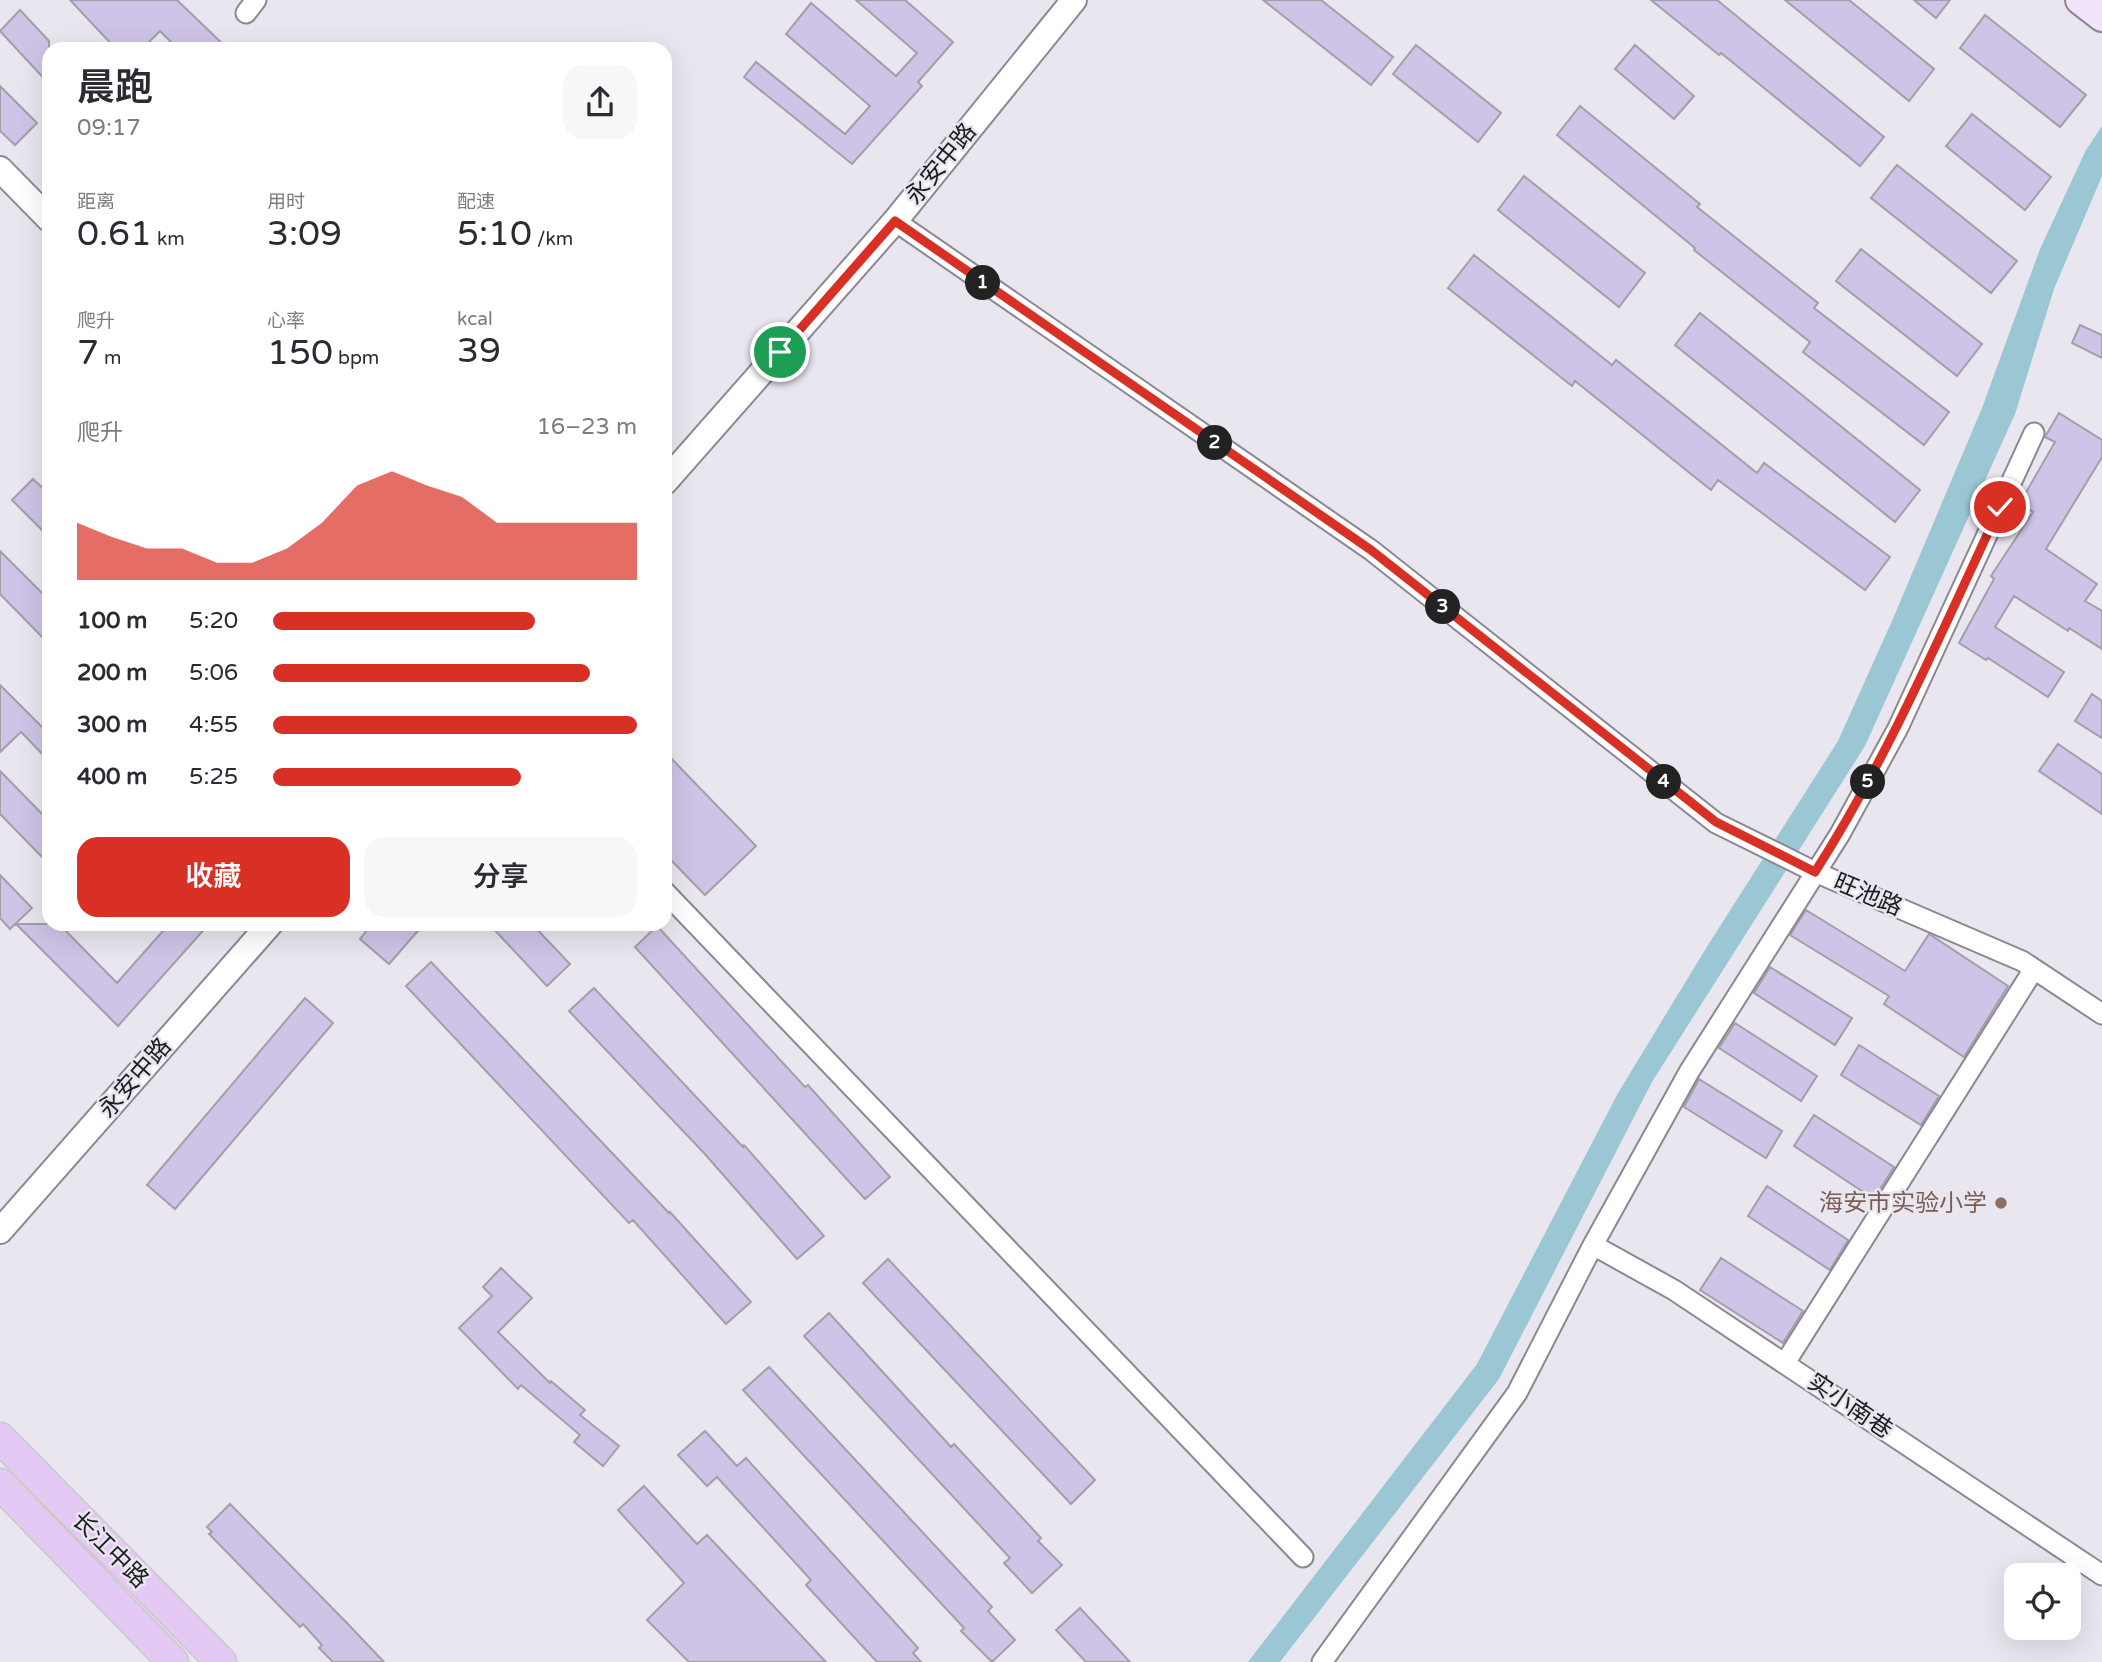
<!DOCTYPE html>
<html lang="zh">
<meta charset="utf-8">
<style>
:root{--surface:#fff;--page:#f7f7f7;--text:#2b2b33;--muted:#7c7c81;--accent:#d93025}
body{margin:0;font-family:"Varela Round","Noto Sans SC",sans-serif;background:var(--page);color:var(--text);height:100vh;display:flex;flex-direction:column;font-size:26px;white-space:nowrap}
*{box-sizing:border-box;margin:0}
p{font-size:23px;color:var(--muted)}
.icon{flex:none;width:38px;height:38px;fill:none;stroke:currentColor;stroke-width:2;stroke-linecap:round;stroke-linejoin:round}
.map{position:relative;flex:1;overflow:hidden}
.side{position:absolute;left:42px;top:42px;width:630px;height:889px;display:flex;flex-direction:column;background:var(--surface);border-radius:21px;box-shadow:0 7px 28px #0002}
.side>*{flex:none}
.controls{position:absolute;left:2004px;top:1563px;display:grid;gap:14px}
.controls a{display:grid;place-items:center;width:77px;height:77px;border-radius:14px;background:var(--surface);box-shadow:0 7px 28px #0002;font-size:35px}
.pin{position:absolute;display:grid;place-items:center;width:60px;height:60px;color:#fff;margin:-30px;border:4px solid #fff;border-radius:50%;box-shadow:0 2px 7px #0007}
.km{position:absolute;width:35px;height:35px;margin:-18px;border-radius:50%;background:#222;color:#fff;font-size:19px;line-height:35px;text-align:center}
.round{display:grid;place-items:center;flex:none;width:74px;height:74px;border-radius:21px;background:var(--page)}
.headline{display:flex;align-items:center;justify-content:space-between;height:119px;padding:0 35px}
h1{font-size:38px;font-weight:600;line-height:52px}
.stats{display:grid;grid-template-columns:repeat(3,1fr);gap:10px;height:119px;padding:7px 35px}
.stats div{display:grid;align-content:center}
.stats b{font-size:35px;font-weight:600}
.stats small{font-size:19px;font-weight:400}
.stats p{font-size:19px}
.chart{height:196px;padding:14px 35px}
.chart p{display:flex;justify-content:space-between}
.chart svg{width:100%;height:126px;margin-top:7px;fill:var(--accent);opacity:.7}
.button{display:flex;gap:14px;margin-top:auto;padding:14px 35px}
.button a{flex:1;height:80px;border-radius:21px;background:var(--accent);color:#fff;font-size:28px;font-weight:600;line-height:80px;text-align:center}
.button a+a{background:var(--page);color:var(--text)}
ul{padding:0 35px;list-style:none;font-size:23px}
li{display:grid;grid-template-columns:112px 84px 1fr;align-items:center;height:52px}
li i{height:18px;border-radius:9px;background:var(--accent)}
.map>svg:first-child{display:block}
.water{fill:#9ac7d3}
.building{fill:#cfc4e7;stroke:#a29fa9;stroke-width:2}
.lines{fill:none;stroke-linecap:round;stroke-linejoin:round}
.minor-casing{stroke:#8b8892;stroke-width:23}
.tertiary-casing{stroke:#8b8892;stroke-width:28}
.secondary-casing{stroke:#8b8892;stroke-width:32}
.primary-casing{stroke:#c9c9c9;stroke-width:33}
.minor{stroke:#fff;stroke-width:19}
.tertiary{stroke:#fff;stroke-width:24}
.secondary{stroke:#f2e4fa;stroke-width:28}
.primary{stroke:#e5c9f5;stroke-width:30}
.route-casing{stroke:#fff;stroke-width:14}
.route{stroke:#d93025;stroke-width:9}
.education-dot{fill:#8d6e63;stroke:#e9e6f0;stroke-width:2.5}
.labels{text-anchor:middle;dominant-baseline:central;stroke-width:5;stroke-linejoin:round;paint-order:stroke}
.street-label{font-size:24px;fill:#1d1c1f;stroke:#e9e6f0}
.education-label{font-size:24px;fill:#785e54;stroke:#e9e6f0;text-anchor:end}
</style>
<div class="map">
<svg width="2102" height="1662" viewBox="0 0 2102 1662">
<rect width="100%" height="100%" fill="#e9e6f0"/>
<path class="water" d="M2102 126V176L2054 289 2015 414 1865 746 1652 1082 1499 1379 1280 1662H1248L1477 1364 1618 1093 1708 945 1838 741 1892 621 1982 408 2040 249 2086 150Z"/>
<path class="building" d="M70 0H177L228 49H178L160 31 142 49H116Z
M856 0H905L953 42 918 82 922 86 852 164 744 77 756 62 845 134 870 106 786 34 811 3 896 76 917 53Z
M1263 0H1321L1393 57 1371 85Z
M1651 0H1717L1884 137 1860 166 1721 53 1719 55Z
M1785 0H1849L1934 69 1909 101Z
M1914 0H1950L1936 18Z
M20 10 49 41V84L0 31Z
M1985 15 2086 95 2060 127 1960 48Z
M1416 45 1501 113 1478 142 1393 74Z
M1635 45 1694 96 1674 119 1615 69Z
M0 86 37 123 15 145 0 131Z
M1580 106 1700 204 1697 207 1818 303 1814 308 1949 412 1924 445 1803 352 1810 342 1694 250 1695 248 1557 135Z
M1972 114 2051 177 2025 210 1946 146Z
M1897 165 2017 261 1991 293 1871 198Z
M1524 176 1645 273 1619 307 1498 210Z
M1861 249 1982 344 1957 376 1836 281Z
M1474 255 1612 365 1616 360 1757 473 1764 463 1890 557 1865 590 1718 480 1711 490 1575 381 1572 386 1448 288Z
M1700 313 1920 490 1895 522 1675 345Z
M2080 325 2102 335V358L2072 343Z
M2059 413 2102 440V457L2046 549 2097 584 2085 601 2102 611V649L2069 628 2068 631 2014 596 1995 627 2064 672 2048 697 1988 658 1986 660 1959 643 1994 579 1991 576 2033 512 2020 503 2055 442 2045 437Z
M33 479 49 494V537L12 500Z
M0 551 49 600V644L0 594Z
M0 685 49 734V761L21 732 0 752Z
M2092 694 2102 701V738L2075 721Z
M2058 744 2102 774V814L2039 771Z
M665 752 756 846 705 895 665 854Z
M0 771 49 821V864L0 814Z
M0 875 32 908 10 929 0 918Z
M1806 910 1905 971 1929 934 2008 986 1964 1057 1884 1004 1889 996 1790 935Z
M16 924H59L117 983 169 924H209L118 1026Z
M372 924H424L389 964 360 939Z
M489 924H532L570 964 547 986Z
M657 926 805 1087 808 1085 890 1177 865 1199 635 947Z
M431 962 669 1213 670 1212 751 1302 726 1324 633 1220 629 1223 406 986Z
M1770 967 1852 1018 1835 1045 1754 993Z
M594 988 743 1147 744 1145 824 1236 797 1259 704 1153 569 1011Z
M305 998 333 1023 175 1209 147 1185Z
M1735 1023 1817 1076 1801 1101 1719 1048Z
M1859 1045 1939 1096 1921 1125 1841 1075Z
M1699 1079 1782 1131 1766 1158 1684 1107Z
M1814 1115 1894 1167 1874 1199 1794 1146Z
M1767 1186 1848 1240 1830 1270 1748 1216Z
M1721 1258 1803 1311 1783 1343 1700 1290Z
M888 1259 1095 1480 1071 1504 863 1283Z
M501 1268 532 1298 498 1332 550 1383 551 1381 585 1410 580 1415 619 1446 603 1466 574 1442 580 1435 521 1385 518 1389 459 1328 492 1296 483 1287Z
M829 1313 951 1447 954 1444 1041 1538 1038 1541 1062 1565 1032 1593 1004 1563 1010 1558 804 1336Z
M769 1367 992 1607 988 1611 1015 1640 992 1662 961 1631 964 1628 743 1390Z
M705 1431 737 1466 746 1458 918 1648 913 1653 921 1662H877L806 1585 811 1580 717 1477 707 1486 678 1455Z
M644 1486 697 1544 707 1535 826 1662H689L647 1620 684 1583 618 1510Z
M230 1504 346 1622 384 1662H333L319 1648 322 1645 303 1624 300 1627 209 1534 212 1532 207 1527Z
M1080 1608 1130 1662H1086L1056 1630Z"/>
<g class="lines">
<defs>
<path id="minor" d="M246 13 256 0
M895 221 1371 550 1716 823 1815 872 2022 961 2102 1014
M665 892 1303 1557
M1593 1245 1674 1290 2102 1575
M1785 1363 2034 969
M1322 1662 1517 1393 1593 1245 1689 1072 1840 834 1898 728 2034 433"/>
<path id="tertiary" d="M0 169 49 219
M665 482 895 221 1074 0
M0 1231 270 924"/>
<path id="secondary" d="M2080 0 2102 17"/>
<path id="primary" d="M0 1438 221 1662
M0 1484 173 1662"/>
</defs>
<use href="#minor" class="minor-casing"/>
<use href="#tertiary" class="tertiary-casing"/>
<use href="#secondary" class="secondary-casing"/>
<use href="#primary" class="primary-casing"/>
<use href="#minor" class="minor"/>
<use href="#tertiary" class="tertiary"/>
<use href="#secondary" class="secondary"/>
<use href="#primary" class="primary"/>
</g>
<g class="lines">
<defs>
<path id="route" d="M780 352 895 221 1371 550 1716 822 1815 872C1889 756 1942 631 2000 507"/>
</defs>
<use href="#route" class="route-casing"/>
<use href="#route" class="route"/>
</g>
<circle class="education-dot" cx="2001" cy="1203" r="7"/>
<g class="labels">
<g class="street-label">
<text transform="translate(941 164) rotate(-51)">永安中路</text>
<text transform="translate(1868 895) rotate(23)">旺池路</text>
<text transform="translate(135 1078) rotate(-49)">永安中路</text>
<text transform="translate(1850 1406) rotate(34)">实小南巷</text>
<text transform="translate(110 1550) rotate(45)">长江中路</text>
</g>
<g class="education-label">
<text x="1987" y="1203">海安市实验小学</text>
</g>
</g>
</svg>
<div class="controls">
<a><svg class="icon" aria-label="locate" viewBox="0 0 24 24"><circle cx="12" cy="12" r="6"/><path d="M12 2v4M12 18v4M2 12h4M18 12h4"/></svg></a>
</div>
<div class="pin" style="left:780px;top:352px;background:#1e9e55"><svg class="icon" aria-label="arrive" viewBox="0 0 24 24"><path d="M6 21V4h12l-3 4 3 4H6"/></svg></div>
<div class="pin" style="left:2000px;top:507px;background:#d93025"><svg class="icon" aria-label="check" viewBox="0 0 24 24"><path d="M5 12l5 5 9-10"/></svg></div>
<b class="km" style="left:983px;top:283px">1</b>
<b class="km" style="left:1215px;top:443px">2</b>
<b class="km" style="left:1443px;top:607px">3</b>
<b class="km" style="left:1664px;top:782px">4</b>
<b class="km" style="left:1868px;top:782px">5</b>
<section class="side">
<div class="headline"><div><h1>晨跑</h1><p>09:17</p></div><a class="round"><svg class="icon" aria-label="share" viewBox="0 0 24 24"><path d="M12 15V3M7 8l5-5 5 5M5 13v7h14v-7"/></svg></a></div>
<div class="stats">
<div><p>距离</p><b>0.61<small> km</small></b></div>
<div><p>用时</p><b>3:09</b></div>
<div><p>配速</p><b>5:10<small> /km</small></b></div>
</div>
<div class="stats">
<div><p>爬升</p><b>7<small> m</small></b></div>
<div><p>心率</p><b>150<small> bpm</small></b></div>
<div><p>kcal</p><b>39</b></div>
</div>
<div class="chart"><p><span>爬升</span>16–23 m</p>
<svg viewBox="0 0 160 44" preserveAspectRatio="none"><path d="M0 44V24L10 29L20 33L30 33L40 38L50 38L60 33L70 24L80 11L90 6L100 11L110 15L120 24L130 24L140 24L150 24L160 24V44z"/></svg>
</div>
<ul>
<li><b>100 m</b>5:20<i style="width:72%"></i></li>
<li><b>200 m</b>5:06<i style="width:87%"></i></li>
<li><b>300 m</b>4:55<i style="width:100%"></i></li>
<li><b>400 m</b>5:25<i style="width:68%"></i></li>
</ul>
<div class="button"><a>收藏</a><a>分享</a></div>
</section>
</div>
